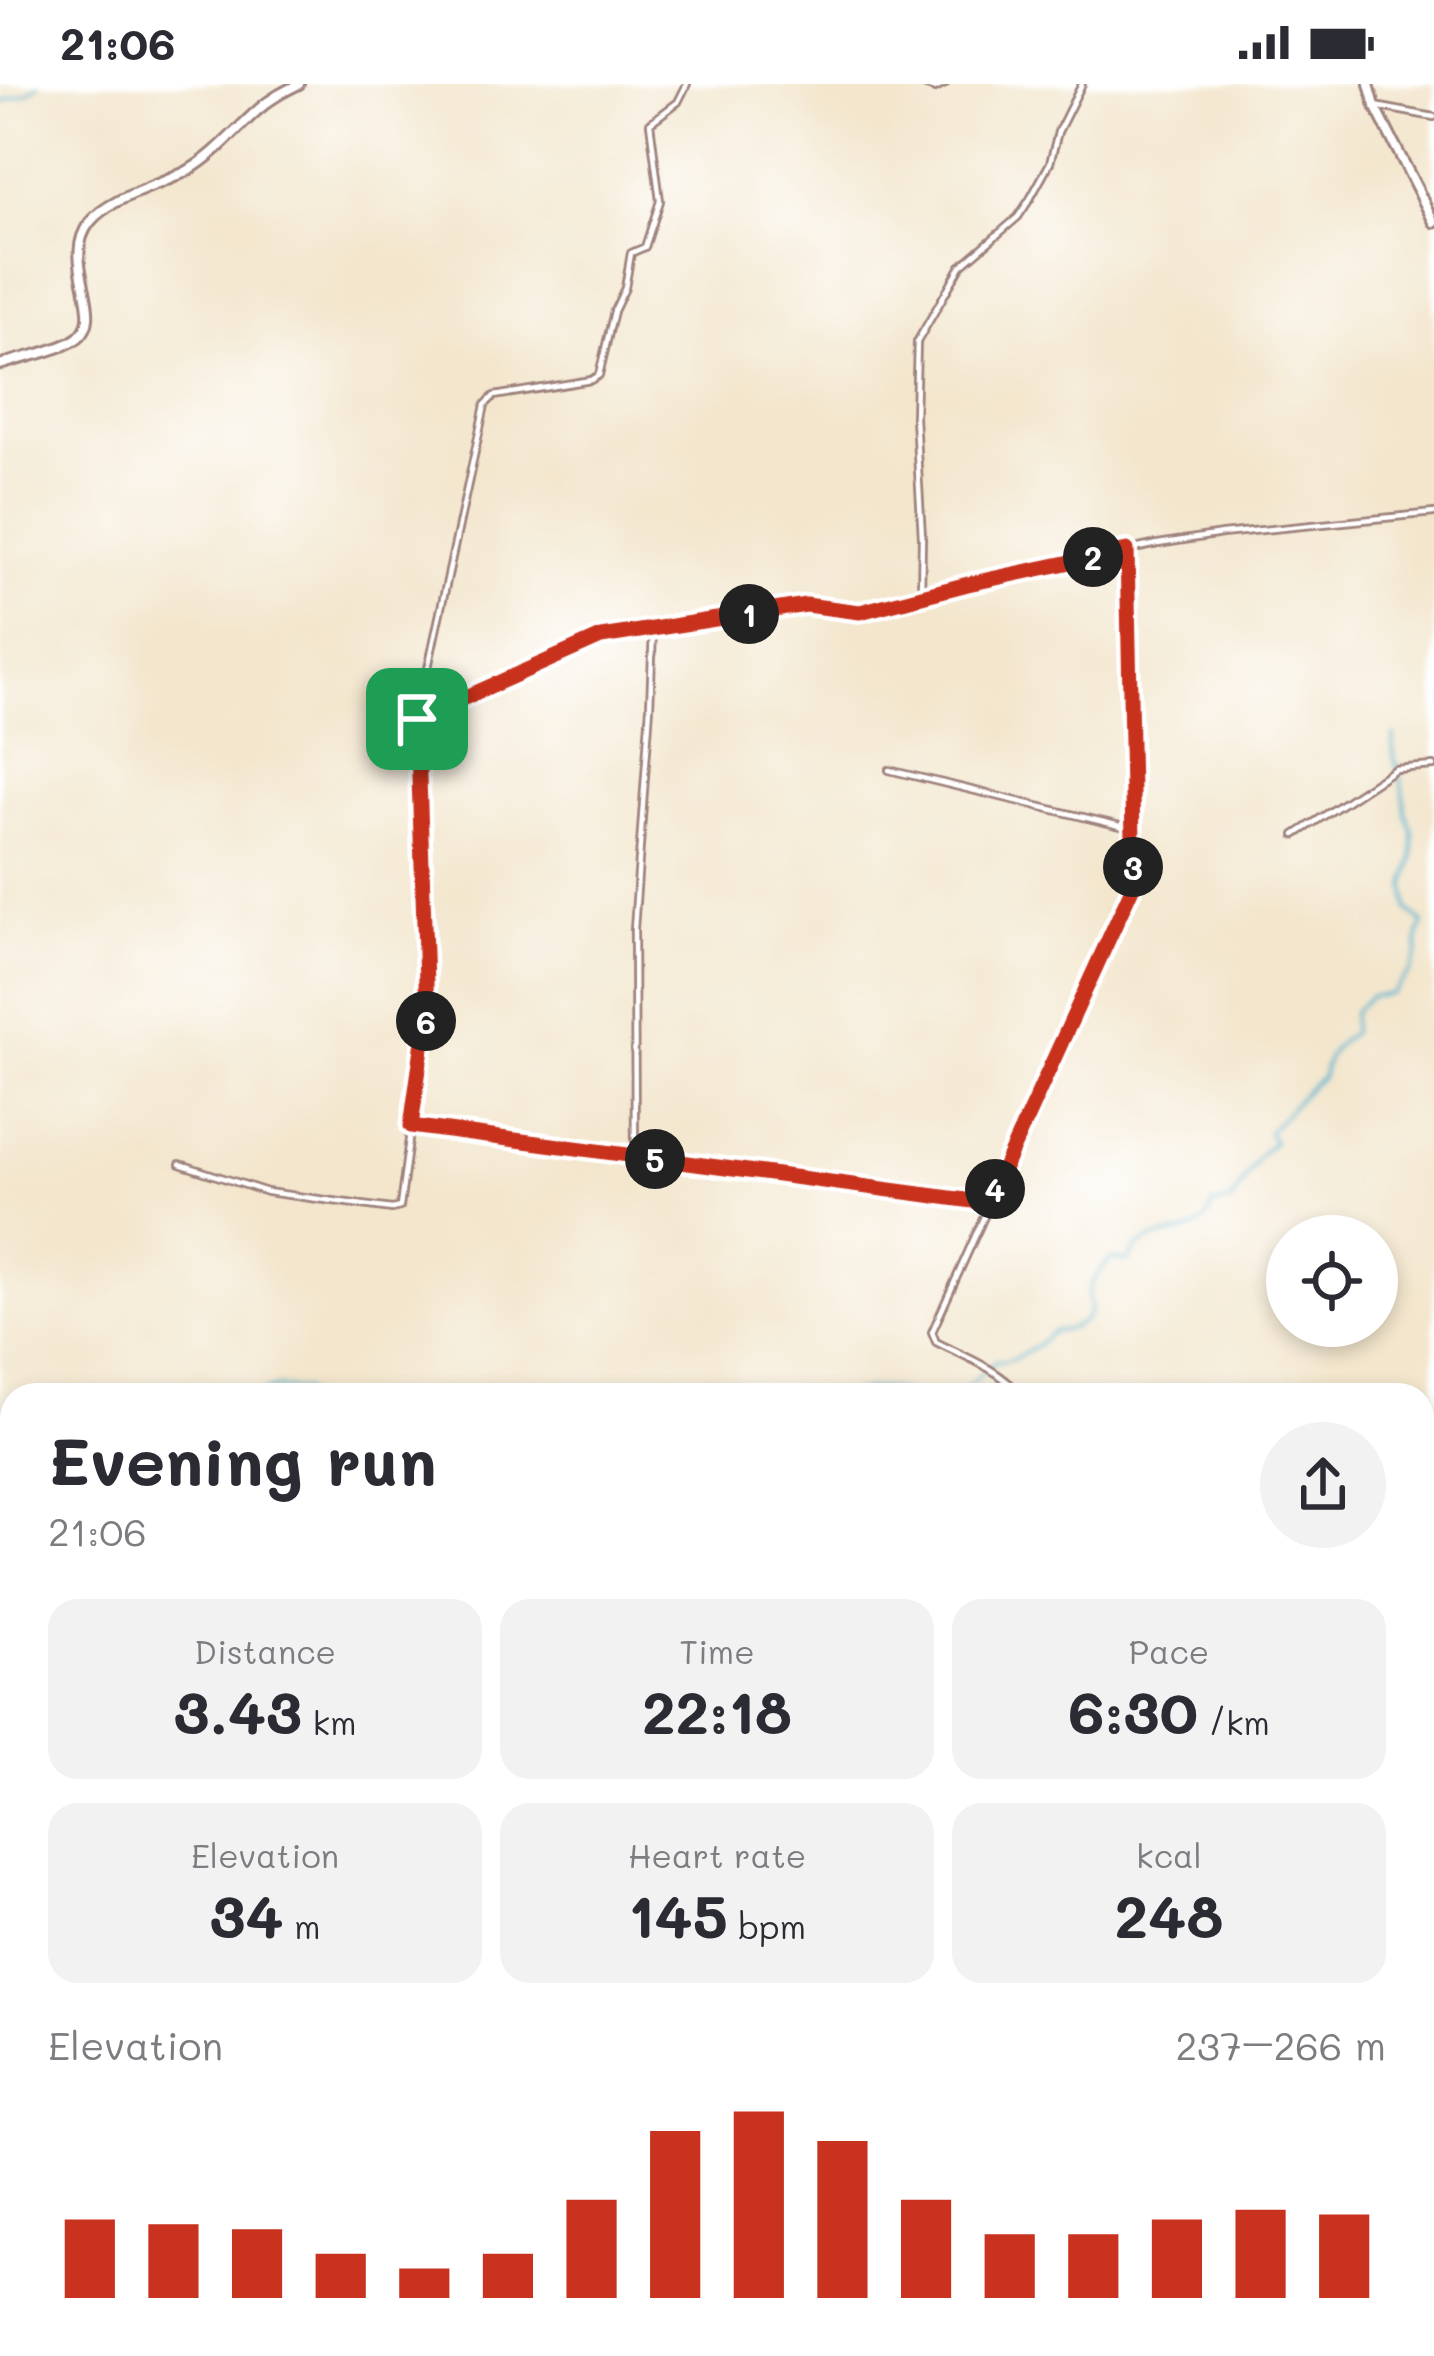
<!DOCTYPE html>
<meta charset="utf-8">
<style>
:root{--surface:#fff;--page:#f2f2f3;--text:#2b2b33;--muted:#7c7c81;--accent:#c8321e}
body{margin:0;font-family:Mali,sans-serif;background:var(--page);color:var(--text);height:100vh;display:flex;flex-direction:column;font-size:45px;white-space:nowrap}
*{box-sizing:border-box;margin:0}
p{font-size:39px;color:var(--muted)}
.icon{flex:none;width:66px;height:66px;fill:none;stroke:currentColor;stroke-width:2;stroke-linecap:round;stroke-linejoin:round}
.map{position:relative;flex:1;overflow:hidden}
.sheet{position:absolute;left:0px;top:1299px;width:1434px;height:975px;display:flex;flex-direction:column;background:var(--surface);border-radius:36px 36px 0 0;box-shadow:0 6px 18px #0003}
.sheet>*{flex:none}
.tools{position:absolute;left:1266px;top:1131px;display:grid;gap:24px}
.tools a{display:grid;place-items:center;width:132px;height:132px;border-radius:50%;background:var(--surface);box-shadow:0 6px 18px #0003;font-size:60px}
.pin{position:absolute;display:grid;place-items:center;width:102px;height:102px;color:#fff;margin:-51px;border-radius:24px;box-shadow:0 6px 18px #0006}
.km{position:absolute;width:60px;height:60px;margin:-30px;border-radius:50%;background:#222;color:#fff;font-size:33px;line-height:60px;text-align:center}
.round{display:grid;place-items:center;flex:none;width:126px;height:126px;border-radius:63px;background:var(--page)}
.overview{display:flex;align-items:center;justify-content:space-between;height:204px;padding:0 48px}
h1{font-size:66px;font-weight:700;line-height:90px}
.stats{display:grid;grid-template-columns:repeat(3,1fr);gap:18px;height:204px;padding:12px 48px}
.stats div{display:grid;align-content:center;border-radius:30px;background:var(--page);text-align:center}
.stats b{font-size:60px;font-weight:700}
.stats small{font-size:33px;font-weight:400}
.stats p{font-size:33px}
.chart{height:336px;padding:24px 48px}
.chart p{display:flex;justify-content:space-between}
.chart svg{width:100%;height:216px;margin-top:12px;stroke:var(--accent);stroke-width:6}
.status{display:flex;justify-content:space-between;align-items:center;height:84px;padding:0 60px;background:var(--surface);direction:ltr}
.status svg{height:33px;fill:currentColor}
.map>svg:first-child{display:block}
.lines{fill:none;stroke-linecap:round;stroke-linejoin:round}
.stream{stroke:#50b3cf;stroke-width:3}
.minor-casing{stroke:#9e827c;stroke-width:10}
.tertiary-casing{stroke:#9e827c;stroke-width:14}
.trunk-casing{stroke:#9e827c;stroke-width:16}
.minor{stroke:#fff;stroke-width:4.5}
.tertiary{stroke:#fff;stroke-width:8}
.trunk{stroke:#fff;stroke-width:10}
.route-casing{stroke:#fff;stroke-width:24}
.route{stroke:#c8321e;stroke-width:15}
</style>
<div class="status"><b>21:06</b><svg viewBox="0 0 49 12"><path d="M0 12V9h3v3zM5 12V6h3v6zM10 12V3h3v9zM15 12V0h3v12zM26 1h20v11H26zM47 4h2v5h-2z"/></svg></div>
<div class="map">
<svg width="1434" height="2272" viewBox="0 0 1434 2272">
<rect width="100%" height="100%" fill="#fff"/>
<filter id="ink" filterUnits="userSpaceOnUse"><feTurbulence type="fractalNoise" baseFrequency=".00833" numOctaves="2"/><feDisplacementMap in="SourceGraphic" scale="24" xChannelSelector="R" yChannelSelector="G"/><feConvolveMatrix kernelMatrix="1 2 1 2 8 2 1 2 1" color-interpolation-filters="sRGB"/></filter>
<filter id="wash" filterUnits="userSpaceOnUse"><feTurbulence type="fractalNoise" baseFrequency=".004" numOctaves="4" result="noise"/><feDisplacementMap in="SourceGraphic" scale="48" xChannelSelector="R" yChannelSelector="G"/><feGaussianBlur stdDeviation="2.7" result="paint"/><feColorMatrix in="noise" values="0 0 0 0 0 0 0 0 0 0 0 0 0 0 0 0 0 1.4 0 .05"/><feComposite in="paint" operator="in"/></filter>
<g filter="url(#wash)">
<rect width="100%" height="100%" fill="#f3e6cd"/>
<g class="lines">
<path class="stream" d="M0 19 29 9 39 0
M262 1311 263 1308 278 1304 303 1305 308 1311
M583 1311 601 1303C615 1311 637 1308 654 1311
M849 1311C874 1301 888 1303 913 1311
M958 1311 996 1277C1016 1279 1039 1261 1053 1247 1065 1247 1084 1242 1089 1229 1093 1218 1086 1220 1089 1209 1091 1197 1103 1182 1112 1175L1128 1177C1132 1172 1135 1165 1140 1162 1164 1143 1203 1159 1212 1121L1231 1118 1260 1070 1274 1058 1268 1048C1287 1029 1300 1009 1322 993 1327 972 1333 960 1352 949L1353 928 1369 913 1391 910 1410 888 1418 869V853L1423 839 1408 826 1406 801 1413 774V746L1406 730 1403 703 1394 673V651
M0 1365 12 1366"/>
</g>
</g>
<g filter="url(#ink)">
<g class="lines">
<defs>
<path id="minor" d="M921 0 935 5 945 0
M1375 22 1434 33
M921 511 922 453 915 334 917 258 961 182 1018 133 1030 115 1050 79 1058 48 1082 0
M417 635 485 321 494 312 591 296 599 291 614 227 625 204 631 169 645 163 660 117 650 39 678 18 687 0
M889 686 1133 745
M1295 751 1395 685 1434 682
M411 1042 988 1119
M635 1073 634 845 650 623 653 545
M180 1080 267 1108 392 1125 400 1123 426 928 417 635 591 557 612 550 807 521 860 528 968 500 1158 460 1222 450 1434 429
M1021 1311C999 1285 966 1273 936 1258L932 1248 1132 804 1133 756 1127 467
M0 1747H12
M1422 1752 1434 1776
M1422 1944 1434 1933
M0 1997H12
M142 2262 144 2272
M1213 2262 1225 2272
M0 2263 71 2272
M746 2272 785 2262
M967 2272 983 2262"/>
<path id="tertiary" d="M1369 0 1375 22 1434 138
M0 281C23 273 50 269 71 258 115 236 57 179 90 138 110 113 160 102 189 86 216 70 236 45 259 25 271 14 285 7 299 0
M1422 1808 1434 1797
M870 2262 874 2272"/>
<path id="trunk" d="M1422 1919 1434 1908
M805 2272 842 2262"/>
</defs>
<use href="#minor" class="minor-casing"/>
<use href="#tertiary" class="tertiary-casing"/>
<use href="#trunk" class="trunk-casing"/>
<use href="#minor" class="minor"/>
<use href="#tertiary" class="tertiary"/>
<use href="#trunk" class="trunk"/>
</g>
</g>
<g class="lines" filter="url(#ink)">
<defs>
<path id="route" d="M1127 466 1133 756 1132 804 988 1119 411 1042 427 928 417 635 601 553 806 521 860 528 968 500Z"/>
</defs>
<use href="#route" class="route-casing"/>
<use href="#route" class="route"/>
</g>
</svg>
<div class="tools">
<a><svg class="icon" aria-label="locate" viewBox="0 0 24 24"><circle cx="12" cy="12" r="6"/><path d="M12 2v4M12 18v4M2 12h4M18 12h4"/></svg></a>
</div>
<div class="pin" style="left:417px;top:635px;background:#1e9e55"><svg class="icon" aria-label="arrive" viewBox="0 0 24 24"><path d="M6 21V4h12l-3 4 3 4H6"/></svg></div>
<b class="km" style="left:749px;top:530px">1</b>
<b class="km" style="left:1093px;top:473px">2</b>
<b class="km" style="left:1133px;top:783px">3</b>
<b class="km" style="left:995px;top:1105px">4</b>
<b class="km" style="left:655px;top:1075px">5</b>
<b class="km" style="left:426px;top:937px">6</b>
<section class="sheet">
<div class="overview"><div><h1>Evening run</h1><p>21:06</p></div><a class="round"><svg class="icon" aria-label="share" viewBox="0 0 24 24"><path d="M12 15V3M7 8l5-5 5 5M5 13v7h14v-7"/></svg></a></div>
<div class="stats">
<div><p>Distance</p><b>3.43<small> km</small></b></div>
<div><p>Time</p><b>22:18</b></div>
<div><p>Pace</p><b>6:30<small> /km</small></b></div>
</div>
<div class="stats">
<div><p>Elevation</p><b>34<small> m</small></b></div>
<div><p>Heart rate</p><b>145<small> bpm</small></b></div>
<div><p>kcal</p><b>248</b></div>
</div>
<div class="chart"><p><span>Elevation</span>237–266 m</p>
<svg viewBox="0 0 160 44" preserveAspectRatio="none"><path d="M5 44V28M15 44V29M25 44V30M35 44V35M45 44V38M55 44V35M65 44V24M75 44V10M85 44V6M95 44V12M105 44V24M115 44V31M125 44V31M135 44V28M145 44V26M155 44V27"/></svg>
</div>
</section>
</div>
